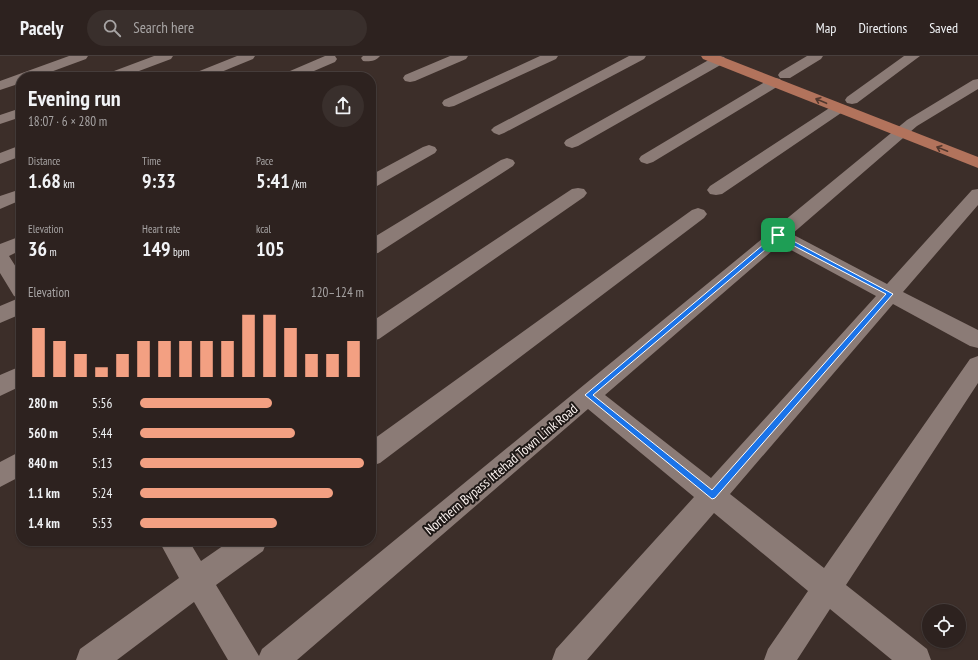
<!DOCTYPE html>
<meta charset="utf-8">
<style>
:root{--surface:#2d221f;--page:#392f2c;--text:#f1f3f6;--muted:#a7a4a4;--line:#483f3d;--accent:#f3a082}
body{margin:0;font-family:"PT Sans Narrow",sans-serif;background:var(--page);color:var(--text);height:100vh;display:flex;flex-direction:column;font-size:15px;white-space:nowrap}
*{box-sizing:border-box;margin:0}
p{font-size:13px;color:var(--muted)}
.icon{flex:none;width:22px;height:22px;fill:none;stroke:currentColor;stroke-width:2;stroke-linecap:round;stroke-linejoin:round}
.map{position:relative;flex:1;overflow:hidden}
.sheet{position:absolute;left:16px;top:16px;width:360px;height:474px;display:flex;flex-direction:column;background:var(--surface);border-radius:16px;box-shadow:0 1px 3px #0004,0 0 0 1px var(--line)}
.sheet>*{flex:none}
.controls{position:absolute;left:922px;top:548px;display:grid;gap:8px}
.controls a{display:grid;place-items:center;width:44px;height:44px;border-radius:50%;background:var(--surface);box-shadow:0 1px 3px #0004,0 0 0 1px var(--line);font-size:20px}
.pin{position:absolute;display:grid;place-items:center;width:34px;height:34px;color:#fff;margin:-17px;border-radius:8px;box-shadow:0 2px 6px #0006}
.round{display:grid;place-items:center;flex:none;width:42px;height:42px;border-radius:21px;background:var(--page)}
.overview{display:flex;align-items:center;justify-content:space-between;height:68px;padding:0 12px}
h1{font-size:22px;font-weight:600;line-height:30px}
.metrics{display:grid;grid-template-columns:repeat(3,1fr);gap:6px;height:68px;padding:4px 12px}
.metrics div{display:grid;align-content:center}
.metrics b{font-size:20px;font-weight:600}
.metrics small{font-size:11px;font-weight:400}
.metrics p{font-size:11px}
.chart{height:112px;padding:8px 12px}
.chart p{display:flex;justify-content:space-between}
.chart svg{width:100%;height:72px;margin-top:4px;stroke:var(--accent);stroke-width:6}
ul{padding:0 12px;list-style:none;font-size:13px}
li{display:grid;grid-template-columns:64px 48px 1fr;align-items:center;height:30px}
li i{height:10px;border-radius:5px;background:var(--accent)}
header{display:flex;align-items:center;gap:24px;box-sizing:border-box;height:56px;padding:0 20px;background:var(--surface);border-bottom:1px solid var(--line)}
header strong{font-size:19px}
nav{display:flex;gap:22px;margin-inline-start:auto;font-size:14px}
.search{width:280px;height:36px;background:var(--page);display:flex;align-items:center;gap:10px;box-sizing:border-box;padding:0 14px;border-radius:22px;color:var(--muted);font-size:15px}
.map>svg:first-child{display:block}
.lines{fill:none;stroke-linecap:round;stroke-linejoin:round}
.minor{fill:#8b7b76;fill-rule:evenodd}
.major{fill:#b2735c;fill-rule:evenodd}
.oneway{stroke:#52382e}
.route{fill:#1a73e8;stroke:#fff;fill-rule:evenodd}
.labels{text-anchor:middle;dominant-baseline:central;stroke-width:4;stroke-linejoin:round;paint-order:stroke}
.street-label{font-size:14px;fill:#faf1ee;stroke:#1e1816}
</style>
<header>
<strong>Pacely</strong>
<div class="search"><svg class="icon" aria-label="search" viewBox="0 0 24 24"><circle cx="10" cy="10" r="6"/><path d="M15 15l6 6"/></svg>Search here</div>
<nav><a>Map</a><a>Directions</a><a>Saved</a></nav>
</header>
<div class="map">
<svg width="978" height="604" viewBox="0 0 978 604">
<rect width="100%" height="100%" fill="#3c2e29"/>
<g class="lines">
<path class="minor" d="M69 0H88L86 3 37 21H21V27L0 34V25Z
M154 0H173L171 3 123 21H104L106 18Z
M237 0H255L253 3 209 21H190L192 18Z
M325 0H335L337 3 335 6 300 21H281L283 18Z
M363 0H380C376 5 369 6 363 5L361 2Z
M450 0H468L466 3 415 25 410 26 405 25 403 22 405 19Z
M540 0H558L556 3 454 50 449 51 444 50 442 47 444 44Z
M629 0H646L644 3 504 77 499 79 494 77 491 74 494 71Z
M719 0 724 1 726 4 724 7 578 90 572 92 566 90 564 87 566 84 714 1Z
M807 0H823L821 3 790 22H780L778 19 780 16Z
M904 0H920L857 47 852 48 847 47 845 44 847 41Z
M775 22 780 23 782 26 780 29 653 106 647 108 641 106 639 103 641 100 770 23Z
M978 23V33L917 70 792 178 887 228 972 134 978 133V149L903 236 978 274V292L970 290 893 248 730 438 824 512 970 303 978 300V327L846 529 927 593 931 604H892L830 553 797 604H764L768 593 808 535 714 457 587 604H552L556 593 694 441 588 353 297 604H228L194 546 117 604H76L80 593 179 522 159 485H189L201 505 230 485H267L263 495 216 529 259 600 262 593 907 64 973 24ZM780 188 876 240 711 422 605 339Z
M839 48 844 49 846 52 844 55 722 138 716 139 710 138 707 134 710 130 834 49Z
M21 52V61L0 68V59Z
M21 89V100L0 108V97Z
M429 89 435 91 437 94 435 97 377 130 371 131V119L423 91Z
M507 102 513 104 515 107 513 110 378 197 371 198V183L501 104Z
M578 132 584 133 587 137 584 141 379 283 371 285V266L572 133Z
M21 133V144L0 153V140Z
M698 152 704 154 707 158 704 162 380 407 371 410V385L692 154Z
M21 180V194L9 200 21 219V258L0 267V250L19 242 14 240 0 217V188Z
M21 310V330L0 340V319Z
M21 395V420L0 431V406Z"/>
<path class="major" d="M701 0H720L978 101V112L703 3Z"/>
</g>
<defs><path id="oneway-shaft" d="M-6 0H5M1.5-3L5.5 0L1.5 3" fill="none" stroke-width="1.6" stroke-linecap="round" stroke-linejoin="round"/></defs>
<g class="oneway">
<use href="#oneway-shaft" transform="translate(821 45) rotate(-157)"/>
<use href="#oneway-shaft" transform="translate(942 93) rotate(-158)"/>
</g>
<path class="route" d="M776 178H780L893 238 715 442 712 443 585 339ZM779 182 886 238 712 434 593 339Z"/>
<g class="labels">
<g class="street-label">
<text transform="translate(501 413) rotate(-40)">Northern Bypass Ittehad Town Link Road</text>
</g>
</g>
</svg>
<div class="controls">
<a><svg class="icon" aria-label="locate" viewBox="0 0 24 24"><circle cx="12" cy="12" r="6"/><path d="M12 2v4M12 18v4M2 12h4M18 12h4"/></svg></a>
</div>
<div class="pin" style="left:778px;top:179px;background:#1e9e55"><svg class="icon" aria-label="arrive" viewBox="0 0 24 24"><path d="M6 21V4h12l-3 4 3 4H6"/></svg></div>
<section class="sheet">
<div class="overview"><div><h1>Evening run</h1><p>18:07 · 6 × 280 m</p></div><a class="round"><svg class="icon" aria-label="share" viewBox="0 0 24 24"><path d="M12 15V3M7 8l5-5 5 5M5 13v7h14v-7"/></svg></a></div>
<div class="metrics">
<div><p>Distance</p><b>1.68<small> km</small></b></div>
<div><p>Time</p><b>9:33</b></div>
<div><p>Pace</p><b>5:41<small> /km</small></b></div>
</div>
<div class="metrics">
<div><p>Elevation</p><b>36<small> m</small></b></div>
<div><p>Heart rate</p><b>149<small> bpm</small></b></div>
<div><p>kcal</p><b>105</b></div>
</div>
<div class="chart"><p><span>Elevation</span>120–124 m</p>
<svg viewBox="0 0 160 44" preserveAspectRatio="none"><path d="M5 44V14M15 44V22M25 44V30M35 44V38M45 44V30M55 44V22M65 44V22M75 44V22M85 44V22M95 44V22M105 44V6M115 44V6M125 44V14M135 44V30M145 44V30M155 44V22"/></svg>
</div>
<ul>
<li><b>280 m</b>5:56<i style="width:59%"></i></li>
<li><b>560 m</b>5:44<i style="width:69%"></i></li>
<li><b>840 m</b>5:13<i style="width:100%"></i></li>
<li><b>1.1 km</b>5:24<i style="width:86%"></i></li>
<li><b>1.4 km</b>5:53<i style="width:61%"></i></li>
</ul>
</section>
</div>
